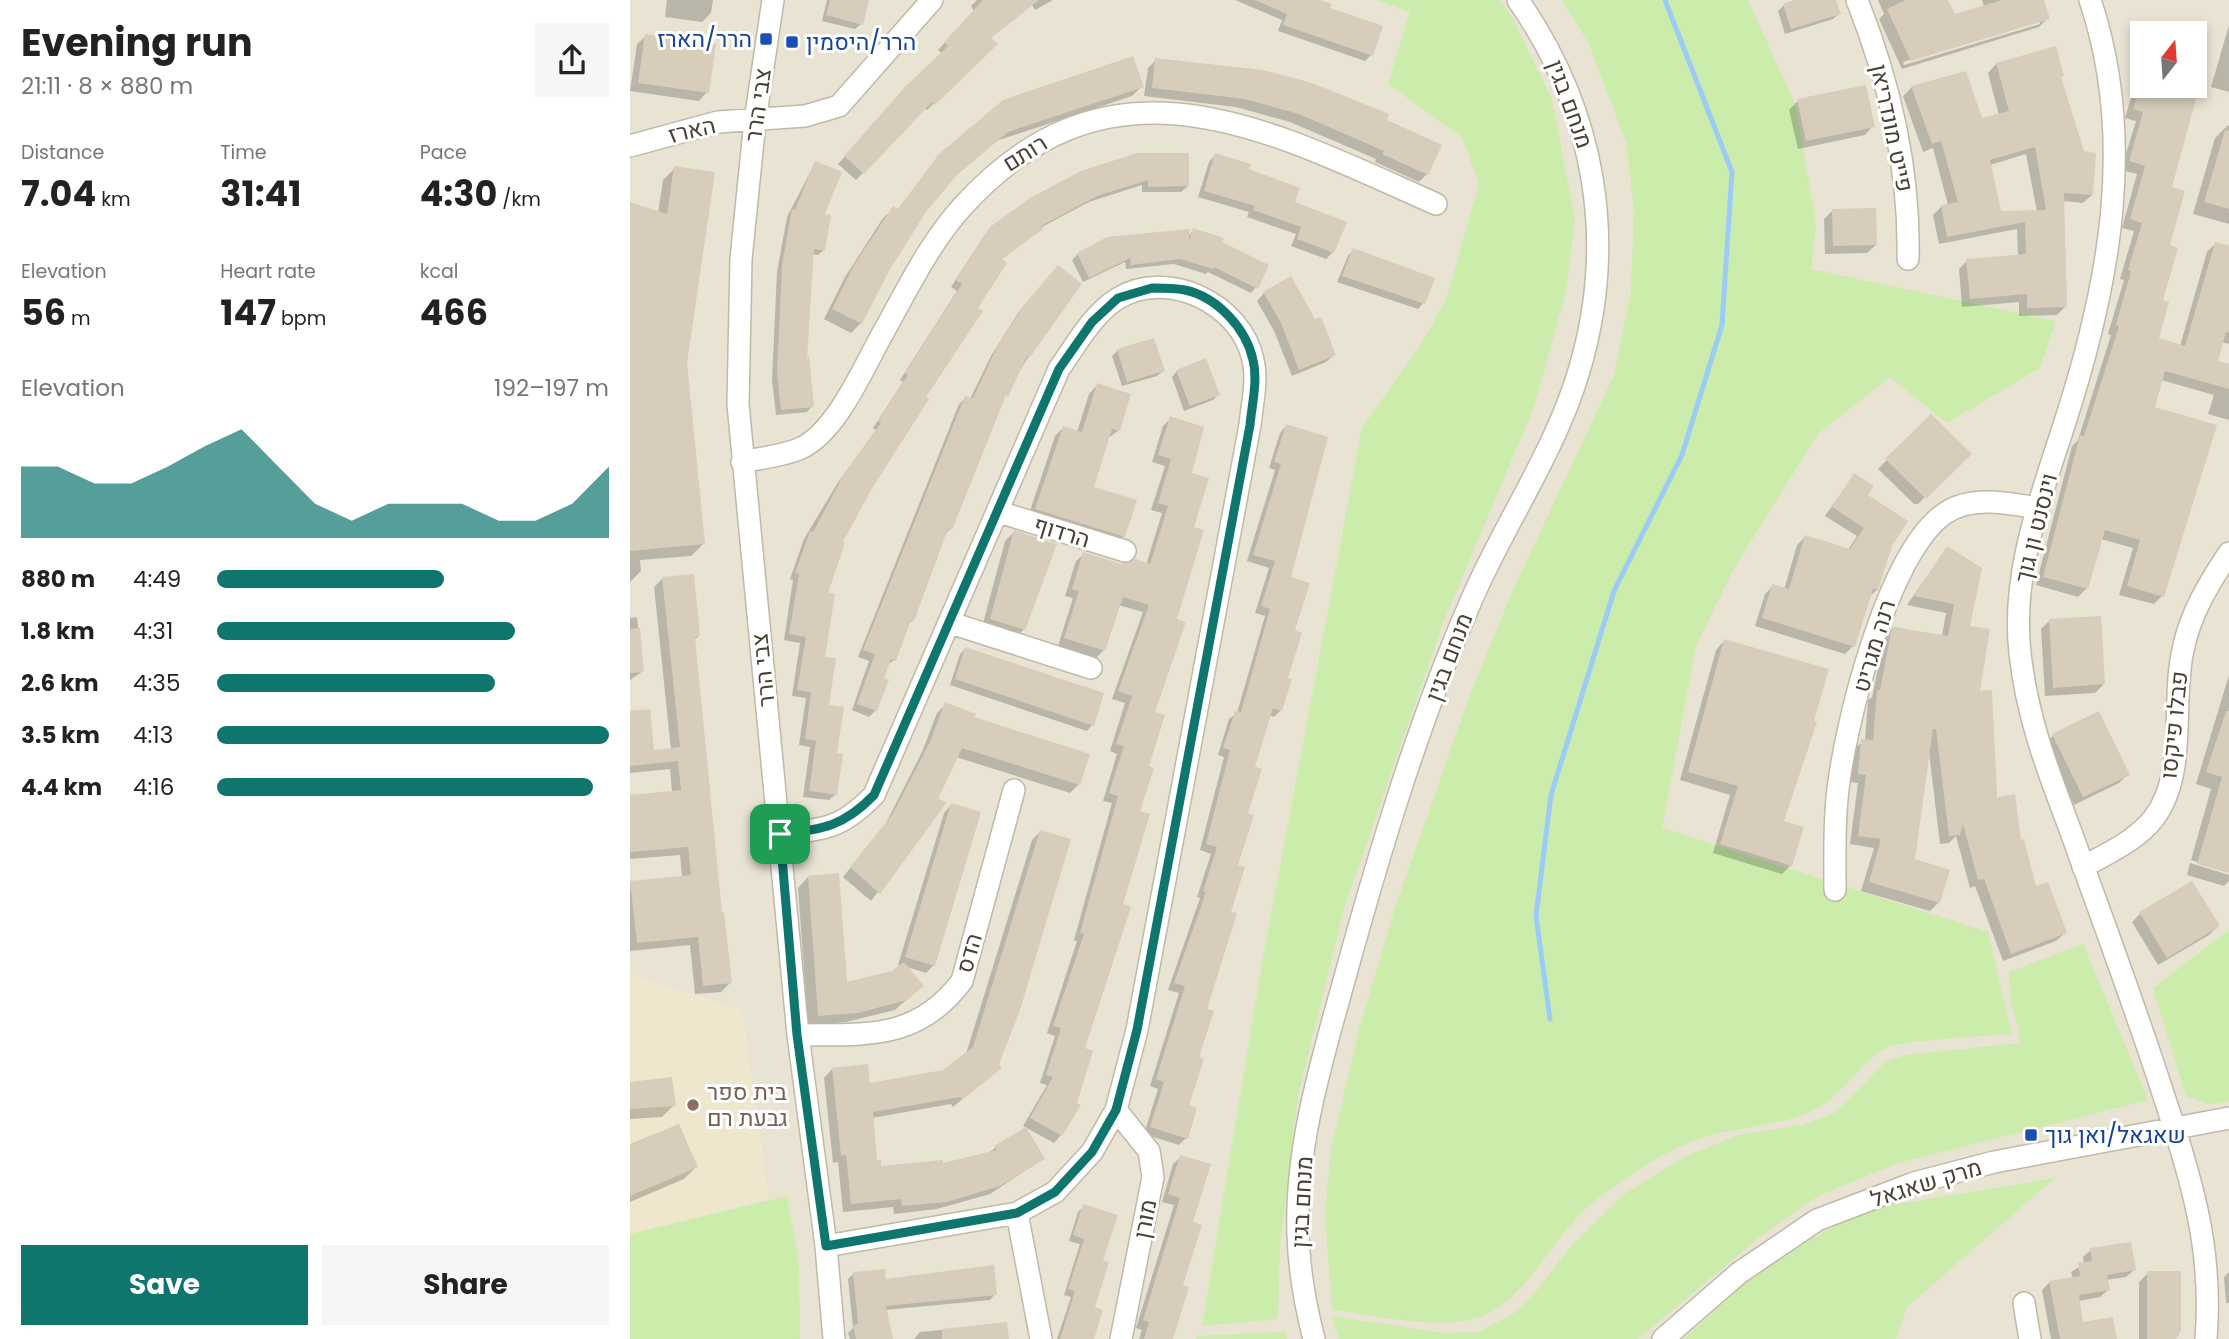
<!DOCTYPE html>
<meta charset="utf-8">
<style>
:root{--surface:#fff;--page:#f6f6f6;--text:#222;--muted:#767676;--accent:#0f766e}
body{margin:0;font-family:Poppins,Heebo,sans-serif;background:var(--page);color:var(--text);height:100vh;display:flex;flex-direction:column;font-size:26px;white-space:nowrap}
*{box-sizing:border-box;margin:0}
p{font-size:23px;color:var(--muted)}
.icon{flex:none;width:38px;height:38px;fill:none;stroke:currentColor;stroke-width:2;stroke-linecap:round;stroke-linejoin:round}
.map{position:relative;flex:1;overflow:hidden}
.details{display:flex;flex-direction:column;background:var(--surface);width:630px}
.details>*{flex:none}
.needle{width:46px;rotate:17deg}
.tools{position:absolute;left:1500px;top:21px;display:grid;gap:14px}
.tools a{display:grid;place-items:center;width:77px;height:77px;border-radius:0px;background:var(--surface);box-shadow:0 4px 10px #0003;font-size:35px}
.pin{position:absolute;display:grid;place-items:center;width:60px;height:60px;color:#fff;margin:-30px;border-radius:14px;box-shadow:0 4px 10px #0006}
.round{display:grid;place-items:center;flex:none;width:74px;height:74px;border-radius:0px;background:var(--page)}
.summary{display:flex;align-items:center;justify-content:space-between;height:119px;padding:0 21px}
h1{font-size:38px;font-weight:700;line-height:52px}
.metrics{display:grid;grid-template-columns:repeat(3,1fr);gap:10px;height:119px;padding:7px 21px}
.metrics div{display:grid;align-content:center}
.metrics b{font-size:35px;font-weight:700}
.metrics small{font-size:19px;font-weight:400}
.metrics p{font-size:19px}
.chart{height:196px;padding:14px 21px}
.chart p{display:flex;justify-content:space-between}
.chart svg{width:100%;height:126px;margin-top:7px;fill:var(--accent);opacity:.7}
.button{display:flex;gap:14px;margin-top:auto;padding:14px 21px}
.button a{flex:1;height:80px;border-radius:0px;background:var(--accent);color:#fff;font-size:28px;font-weight:700;line-height:80px;text-align:center}
.button a+a{background:var(--page);color:var(--text)}
ul{padding:0 21px;list-style:none;font-size:23px}
li{display:grid;grid-template-columns:112px 84px 1fr;align-items:center;height:52px}
li i{height:18px;border-radius:9px;background:var(--accent)}
main{display:flex;flex:1;min-height:0}
.map>svg:first-child{display:block}
.residential{fill:#e8e3d3;fill-rule:evenodd}
.education{fill:#eee7ce}
.green{fill:#cbecaa}
.shadow{fill:#0003;fill-rule:evenodd}
.lines{fill:none;stroke-linecap:round;stroke-linejoin:round}
.stream{stroke:#9cccf6;stroke-width:5}
.building{fill:#d7cdba;fill-rule:evenodd}
.minor-casing{stroke:#c0b9a7;stroke-width:24}
.minor{stroke:#fff;stroke-width:21}
.route-casing{stroke:#fff;stroke-width:14}
.route{stroke:#0f766e;stroke-width:9}
.transit-dot{fill:#1a4fb4;stroke:#fff;stroke-width:2.5}
.education-dot{fill:#8d6e63;stroke:#fff;stroke-width:2.5}
.labels{text-anchor:middle;dominant-baseline:central;stroke-width:6;stroke-linejoin:round;paint-order:stroke}
.transit-label{font-size:23px;fill:#164399;stroke:#fff;text-anchor:start}
.street-label{font-size:23px;fill:#474134;stroke:#fff}
.education-label{font-size:23px;fill:#785e54;stroke:#fff;text-anchor:start}
</style>
<main>
<section class="details">
<div class="summary"><div><h1>Evening run</h1><p>21:11 · 8 × 880 m</p></div><a class="round"><svg class="icon" aria-label="share" viewBox="0 0 24 24"><path d="M12 15V3M7 8l5-5 5 5M5 13v7h14v-7"/></svg></a></div>
<div class="metrics">
<div><p>Distance</p><b>7.04<small> km</small></b></div>
<div><p>Time</p><b>31:41</b></div>
<div><p>Pace</p><b>4:30<small> /km</small></b></div>
</div>
<div class="metrics">
<div><p>Elevation</p><b>56<small> m</small></b></div>
<div><p>Heart rate</p><b>147<small> bpm</small></b></div>
<div><p>kcal</p><b>466</b></div>
</div>
<div class="chart"><p><span>Elevation</span>192–197 m</p>
<svg viewBox="0 0 160 44" preserveAspectRatio="none"><path d="M0 44V19L10 19L20 25L30 25L40 19L50 12L60 6L70 19L80 32L90 38L100 32L110 32L120 32L130 38L140 38L150 32L160 19V44z"/></svg>
</div>
<ul>
<li><b>880 m</b>4:49<i style="width:58%"></i></li>
<li><b>1.8 km</b>4:31<i style="width:76%"></i></li>
<li><b>2.6 km</b>4:35<i style="width:71%"></i></li>
<li><b>3.5 km</b>4:13<i style="width:100%"></i></li>
<li><b>4.4 km</b>4:16<i style="width:96%"></i></li>
</ul>
<div class="button"><a>Save</a><a>Share</a></div>
</section>
<div class="map">
<svg width="1599" height="1339" viewBox="0 0 1599 1339">
<rect width="100%" height="100%" fill="#f4f0e5"/>
<path class="residential" d="M0 0H1599V1339H0ZM1512 33H1564V86H1512Z"/>
<path class="education" d="M0 974 112 1010 139 1199 0 1234Z"/>
<path class="green" d="M746 0H869L881 15 922 100 945 219 936 292 904 407 813 623 714 909 668 1096 650 1247 648 1319 572 1326 633 958 732 428 792 343 817 297 849 184 832 137 758 84 780 12Z
M932 0H1118L1166 106 1186 224 1181 269 1426 321 1410 368 1317 423 1260 377 1188 434 1103 570 1066 646 1032 828 1358 932 1382 1034C1361 1036 1269 1040 1256 1048 1228 1064 1211 1099 1180 1112 1146 1126 1107 1126 1072 1138 1036 1149 998 1176 967 1199 929 1227 903 1288 863 1311 822 1335 749 1315 702 1310L695 1214 701 1149 729 1030 764 911 838 700 883 590 984 375 1001 292 1004 209 996 142 959 44Z
M1599 930V1101L1581 1105 1556 1096 1523 988Z
M1453 944 1518 1100 1268 1163 1188 1196 1131 1236 1008 1339H709L702 1316 813 1333 849 1332 886 1312 908 1289 941 1246 993 1195 1056 1156 1108 1135 1172 1125 1205 1113 1256 1061 1276 1055 1389 1043V1028L1381 1006 1379 972Z
M1425 1178 1277 1307 1266 1339H1054L1136 1263 1237 1209Z
M157 1196 169 1264 170 1339H0V1234Z
M655 1332 657 1339H566L567 1336Z"/>
<path class="shadow" d="M37 0H83L81 13 72 22 35 17Z
M197 0H237L231 24 225 29 192 21Z
M347 0H423L405 10 402 5 359 38 365 44 297 110 294 108 226 180 208 164 268 97 312 54 308 50 344 11 341 6Z
M605 0H685L698 9 741 55 735 61 648 31 652 20Z
M1170 0H1204L1209 14 1203 19 1155 34 1148 11 1154 5Z
M1248 0H1316L1332 32 1354 7 1352 0H1412L1418 18 1409 27 1272 69 1249 19 1254 14ZM1410 20V24L1274 65 1273 62Z
M1599 25V92L1581 87Z
M1519 26 1544 33H1512V86H1557L1540 188 1537 246 1526 339 1550 346 1577 252 1585 244 1599 247V344L1592 342 1586 362 1599 366V420L1578 414 1584 395 1531 380 1523 408 1532 596 1524 604 1489 595 1503 548 1471 539 1456 589 1448 597 1406 585 1442 446 1448 440 1481 335 1478 334 1494 280 1490 279 1504 231 1492 228 1507 174 1491 170 1506 121 1495 118 1510 67 1501 65 1510 35Z
M16 36 77 92 69 101 0 91 7 44Z
M1564 39 1570 41 1564 59Z
M526 60 754 121 797 174 789 182 745 162 746 159 660 122 606 107 514 96 518 68Z
M1366 64 1432 76 1430 78 1462 195 1453 203 1433 201 1435 307 1427 315 1389 316V302L1332 307 1329 269 1337 261 1388 256 1387 229 1309 244 1303 215 1312 206 1318 205 1303 148 1293 152 1273 96 1282 87 1351 121 1369 115 1358 73ZM1396 154 1407 212H1370L1360 165Z
M512 86 502 96 366 141 321 179 295 211 258 270 231 323 221 333 194 319 215 277 253 218 263 209 266 211 310 156 374 102Z
M1168 101 1243 126 1235 135 1168 149 1159 110Z
M1597 126H1599V224L1563 214 1585 138Z
M507 155 558 186 551 192H512V185L459 202 410 228 370 260 210 543 195 594 193 658 205 755 206 794 199 800 173 797 180 747 169 745 176 698 162 696 170 643 154 640 163 580 160 579 174 539 207 484 246 430 243 428 273 382 270 380 327 291 321 287 354 236 361 228Z
M585 155 617 170 663 203 703 252 696 259 661 246 666 234 617 217 619 212 568 197 579 162Z
M185 163 194 250 188 255 182 254 175 362 178 359 182 406 177 412 146 415 142 380 147 272 157 217Z
M45 168 56 363 73 544 61 556 10 560 11 571 0 582V204L28 213 33 180Z
M1203 210 1246 245 1237 253 1195 254 1194 219Z
M564 230 590 243 626 287 621 293 578 272 576 274 544 264 496 269 495 262 453 282 442 260 448 254 558 236Z
M723 250 793 303 788 309 707 282 718 256Z
M422 274 399 356 371 401 320 529 314 536 283 620 276 626 264 660 256 666 246 710 239 717 222 710 239 661 228 657 329 404 336 398 340 399 361 356 388 313Z
M634 293 704 355 696 362 662 376 644 331 627 301Z
M488 350 533 371 527 376 492 386 482 356Z
M547 371 588 395 583 400 554 411 542 377Z
M467 385 488 431 478 438 461 488 494 536 486 545 398 517 425 436 433 428 447 432 459 394Z
M1301 416 1339 454 1288 504H1284L1248 469Z
M541 418 560 474 561 528 544 620 522 713 508 812 431 1135 424 1143 393 1126 417 1085 410 1083 425 1036 417 1033 447 941 444 940 482 803 473 801 487 754 480 751 495 703 482 699 513 612 488 605 474 650 466 658 428 646 443 598 435 596 446 561 454 554 491 565H516L532 513 521 510 535 466 522 462 533 426Z
M656 426 663 631 651 710 644 717 639 715 622 768 599 913 575 1010 557 1106 556 1138 549 1145 514 1134 528 1089 520 1086 549 993 538 990 570 898 567 897 581 854 570 850 594 757 588 755 599 719 607 713 635 616 625 613 639 568 617 561 645 470 639 468 650 433Z
M1224 475 1261 545 1247 590 1238 598 1223 646 1215 654 1125 626 1135 594 1143 586 1154 590 1167 545 1175 537 1218 550 1227 536 1195 516Z
M384 532 394 629 385 638 352 627 375 541Z
M1317 548 1338 627 1366 799 1389 842 1405 889 1435 933 1426 941 1373 961 1345 886 1340 888 1326 836 1319 843 1310 844 1299 752 1283 861 1309 902 1300 911 1231 891 1244 848 1220 844 1228 783 1220 782 1222 749 1235 741 1238 700 1242 697 1255 635 1264 627 1312 636 1316 613 1277 605Z
M33 578 69 636 64 640 90 915 100 983 91 992 65 994 60 945 0 951V883L52 877 50 855 0 859V797L42 792 40 769 0 773V713L22 752 41 750 24 587Z
M7 617 13 671 0 680V618Z
M1420 620 1474 684 1465 693 1415 696 1411 629Z
M1094 641 1152 822 1161 865 1152 874 1083 853 1100 795 1050 780 1086 650Z
M335 649 419 675 462 725 457 731 320 685 330 654Z
M1599 675V872L1561 860 1581 789 1566 784Z
M316 704 449 784 440 793 326 757 305 800 315 803 241 901 213 877 255 825 292 752 307 713Z
M1423 736 1498 774 1489 783 1444 805 1414 744Z
M321 805 304 965 296 973 277 967 292 986 265 1010 216 1022 178 1025 168 888 178 877 215 985 263 973 272 966 268 965 314 813Z
M410 832 367 1064 370 1068 323 1107 321 1104 242 1118 246 1162 250 1168 312 1165 359 1153 366 1147 413 1159 360 1194 307 1209 264 1214 263 1207 213 1212 208 1162 203 1163 194 1078 202 1069 238 1085 313 1072 336 1054 402 840Z
M1560 863 1599 875V881L1594 886 1557 875Z
M1511 913 1588 926 1579 935 1528 965 1502 922Z
M0 1083 44 1105 32 1117 0 1119Z
M0 1146 66 1167 54 1179 0 1202Z
M551 1157 561 1223 541 1339H509L512 1330 506 1328 544 1205 532 1202 543 1164Z
M454 1206 471 1261 463 1308 462 1339H427L441 1297 434 1295 450 1244 439 1241 448 1212Z
M1461 1250 1504 1270 1496 1277 1476 1280 1478 1290 1470 1297 1448 1301 1451 1324 1485 1339H1421L1412 1290 1420 1282 1443 1279 1441 1272 1454 1264 1453 1257Z
M1599 1272V1303H1596L1594 1277Z
M224 1273 254 1281 365 1294 360 1300 255 1310 262 1339H220L218 1333 223 1328 218 1279Z
M1518 1273 1544 1339H1509V1282Z
M376 1324 377 1339H284L290 1332Z"/>
<g class="lines">
<path class="stream" d="M920 1019 906 916 921 795 984 591 1052 455 1092 325 1102 172 1035 0"/>
</g>
<path class="building" d="M200 0H239L233 25 196 15Z
M353 0H409L361 38 368 44 305 105 302 102 234 174 214 156 275 87 318 46 314 42Z
M625 0H690L702 4 700 8 753 26 743 56 653 25 657 14Z
M1164 0H1206L1211 14 1161 29 1153 4Z
M1276 0H1318L1325 14 1372 0H1414L1420 19 1281 61 1257 9Z
M15 34 86 44 79 93 8 83Z
M1426 46 1434 76 1431 77 1454 151 1466 153 1463 195 1434 193 1437 307 1397 308V294L1340 299 1336 259 1396 254 1395 222 1317 237 1311 205 1328 202 1311 141 1302 144 1281 86 1336 71 1352 118 1379 111 1366 63ZM1405 147 1416 210 1371 211 1360 160Z
M503 56 514 87 378 132 327 175 296 212 259 271 232 324 202 309 224 265 263 206 268 209 309 154 373 100Z
M525 58 633 70 682 83 759 114 757 120 812 145 798 175 752 154 754 151 669 114 615 99 522 88Z
M1236 85 1245 127 1176 141 1167 99Z
M1510 86H1536L1567 95 1542 187 1555 191 1540 245 1548 248 1533 300 1539 302 1529 338 1555 346 1585 242 1599 246V333L1596 332 1588 361 1599 364V389L1535 371 1525 407 1587 425 1534 597 1497 586 1510 540 1475 530 1458 589 1413 577 1450 435 1454 436 1489 326 1486 325 1501 271 1498 270 1512 223 1500 219 1515 166 1499 161 1513 112 1503 109Z
M1595 130 1599 131V209L1574 202Z
M507 153H559V186L518 187V180L467 196 411 226 413 229 372 259 377 263 348 308 353 311 296 397 299 399 241 490 213 542 215 543 198 593 205 594 195 657 206 658 199 705 214 707 207 753 213 754 207 795 179 791 186 741 175 739 181 692 167 690 176 637 159 634 169 574 165 573 180 531 183 532 213 476 251 423 248 421 278 375 275 373 332 284 326 280 360 227 400 198 451 171Z
M585 153 621 164 619 169 670 188 665 202 717 222 704 253 667 239 671 227 623 210 625 206 574 191Z
M185 161 212 172 195 214 201 215 195 251 184 249 177 360 179 355 184 407 151 410 147 373 152 265 162 209 165 210Z
M44 166 85 172 57 363 75 544 0 551V202L37 214Z
M1246 208 1247 245 1203 246 1202 209Z
M563 228 594 238 592 242 639 265 628 289 584 267 583 269 550 259 501 265 500 258 459 278 447 253 477 237 559 229V240Z
M723 248 805 278 795 304 712 276Z
M428 265 452 284 400 357 397 356 378 397 376 395 322 530 318 529 284 621 281 620 266 661 261 659 254 678 259 680 247 711 227 704 245 654 233 650 335 396 343 398 367 347 394 305Z
M661 276 685 319 691 317 706 355 669 370 651 323 633 292Z
M524 338 535 371 497 382 487 349Z
M576 358 590 395 560 406 546 370Z
M467 383 501 394 490 431 482 429 464 487 507 500 495 537 405 509 433 426 452 432Z
M1301 414 1342 454 1296 499 1255 459Z
M540 416 574 427 562 473 579 478 564 527 574 530 547 619 556 622 525 712 535 715 519 766 524 768 510 811 520 814 493 904 501 907 455 1048 463 1051 447 1103 451 1105 432 1136 400 1118 423 1077 416 1075 431 1028 423 1026 454 934 450 933 488 796 479 793 494 746 486 744 502 696 488 691 519 605 493 597 475 651 434 638 449 591 442 589 453 552 491 564 505 559 520 564 538 506 528 503 541 459 528 455Z
M656 424 698 437 661 577 680 583 665 630 672 633 658 678 662 679 652 711 643 708 625 767 632 769 618 813 624 815 608 865 615 867 601 912 607 913 577 1009 584 1011 569 1057 574 1059 559 1105 567 1108 558 1139 520 1127 534 1082 526 1079 555 986 544 983 576 892 573 891 587 847 576 844 600 750 593 748 605 711 611 712 640 609 631 606 645 561 623 555 651 464 644 462Z
M1224 473 1244 486 1238 495 1278 521 1262 546 1248 590 1243 589 1225 647 1132 618 1142 584 1159 589 1175 535 1220 549 1234 528 1202 507Z
M384 530 427 544 395 630 360 619Z
M1317 546 1352 568 1340 626 1360 629 1350 691 1362 690 1367 797 1385 794 1391 840 1394 839 1406 886 1418 882 1437 933 1381 954 1354 879 1348 880 1333 824 1330 835 1319 836 1306 729H1303L1285 859 1320 870 1310 903 1239 882 1251 839 1228 836 1236 775 1228 774 1231 739 1243 740 1247 690H1250L1262 627 1318 636 1324 604 1284 596Z
M64 574 70 636 65 637 92 913 94 912 102 983 73 986 68 937 7 943 0 881 61 875 58 847 0 852V795L51 790 48 761 0 766V711L20 709 24 750 50 747 32 577Z
M1471 616 1475 684 1423 688 1419 619Z
M10 628 14 672 0 673V629Z
M1094 639 1199 669 1184 721 1187 722 1154 821 1174 827 1162 866 1090 844 1108 786 1058 772Z
M335 647 474 693 464 726 325 679Z
M315 702 346 714 344 717 460 754 450 785 332 748 308 799 317 802 250 894 220 867 262 815 300 742Z
M1469 711 1500 775 1453 797 1422 734Z
M1596 711H1599V873L1567 864 1592 777 1576 772Z
M321 803 351 812 305 966 275 957Z
M410 830 441 839 390 1010 369 1064 372 1068 332 1100 330 1097 243 1112 247 1160H251V1166L313 1160V1163L367 1150 364 1146 396 1127 415 1159 370 1186 317 1202 272 1206 271 1199 221 1204 216 1155 211 1156 202 1068 238 1064 240 1083 313 1070 343 1047Z
M209 873 217 982 262 971 274 962 294 986 277 1000 228 1013 188 1016 178 876Z
M1562 881 1590 926 1537 958 1509 912Z
M42 1077 46 1106 0 1109V1082Z
M49 1124 68 1167 0 1196V1144Z
M550 1155 581 1164 563 1222 572 1225 553 1285 559 1287 543 1339H514L519 1322 513 1320 550 1198 538 1194Z
M453 1204 488 1215 473 1260 479 1262 465 1307 473 1310 464 1339H430L445 1291 438 1289 454 1239 443 1235Z
M1501 1242 1506 1270 1477 1275 1480 1290 1449 1295 1453 1322 1483 1317 1487 1339H1430L1419 1281 1450 1276 1448 1263 1462 1261 1460 1248Z
M364 1265 367 1295 256 1306 263 1339H226L223 1325 228 1324 223 1272 255 1269 256 1279Z
M1517 1271H1551V1331L1546 1339H1517Z
M377 1322 379 1339H312V1329Z"/>
<g class="lines">
<defs>
<path id="minor" d="M143 0 125 121 111 259 108 404 168 1035 196 1246 204 1339
M1227 0C1260 83 1280 170 1278 259
M1460 0C1507 140 1479 286 1435 422 1411 497 1381 573 1390 653 1397 718 1418 771 1441 832 1470 913 1500 993 1527 1075 1557 1167 1584 1240 1576 1339
M0 146 88 122 175 116 209 106 302 0
M112 462C130 458 152 456 169 449 207 433 234 366 254 331 278 288 300 242 333 206 482 42 639 130 806 204
M369 512 495 551
M321 623 461 668
M150 834C195 829 211 829 244 795L429 369C446 345 462 315 487 299 538 267 612 305 623 360 628 380 622 404 620 425L507 1030 486 1110 462 1152 425 1192 387 1213 196 1246
M1453 867C1478 853 1506 841 1524 818 1558 773 1541 702 1553 650 1560 614 1579 583 1599 553
M1205 890C1205 860 1204 829 1207 799 1213 730 1257 554 1314 514 1340 495 1378 503 1407 508
M168 1035C236 1034 287 1041 332 981L384 790
M486 1110 519 1151 523 1177 491 1339
M387 1213 411 1339
M1394 1303 1400 1339
M684 1339C675 1304 669 1270 668 1234 665 1147 692 1060 715 977 750 850 788 723 841 601 874 524 925 452 949 371 988 240 965 111 888 0
M1033 1339 1109 1273 1187 1220 1284 1183 1364 1162 1599 1118"/>
</defs>
<use href="#minor" class="minor-casing"/>
<use href="#minor" class="minor"/>
</g>
<g class="lines">
<defs>
<path id="route" d="M522 288C533 288 545 288 555 290 587 297 616 328 623 360 628 380 622 404 620 425L507 1030 486 1110 462 1152 425 1192 387 1213 196 1246 167 1035 150 834C193 829 213 827 244 795L429 369 462 322 488 298Z"/>
</defs>
<use href="#route" class="route-casing"/>
<use href="#route" class="route"/>
</g>
<g class="transit-dot">
<rect x="129" y="32" width="14" height="14" rx="3.5"/>
<rect x="155" y="35" width="14" height="14" rx="3.5"/>
<rect x="1394" y="1128" width="14" height="14" rx="3.5"/>
</g>
<circle class="education-dot" cx="63" cy="1105" r="7"/>
<g class="labels">
<g class="transit-label">
<text x="122" y="39" text-anchor="end">הרר/הארז</text>
<text x="176" y="42">הרר/היסמין</text>
<text x="1415" y="1135">שאגאל/ואן גוך</text>
</g>
<g class="street-label">
<text transform="translate(940 104) rotate(70)">מנחם בגין</text>
<text transform="translate(128 105) rotate(-82)">צבי הרר</text>
<text transform="translate(1262 128) rotate(78)">פייט מונדריאן</text>
<text transform="translate(62 130) rotate(-13)">הארז</text>
<text transform="translate(395 153) rotate(-32)">רותם</text>
<text transform="translate(1406 528) rotate(-76)">וינסנט ון גוך</text>
<text transform="translate(432 532) rotate(17)">הרדוף</text>
<text transform="translate(1244 646) rotate(-73)">רנה מגריט</text>
<text transform="translate(819 657) rotate(-69)">מנחם בגין</text>
<text transform="translate(133 670) rotate(-96)">צבי הרר</text>
<text transform="translate(1544 725) rotate(-84)">פבלו פיקסו</text>
<text transform="translate(339 953) rotate(-74)">הדס</text>
<text transform="translate(1296 1183) rotate(-17)">מרק שאגאל</text>
<text transform="translate(672 1202) rotate(-87)">מנחם בגין</text>
<text transform="translate(515 1219) rotate(-79)">מורן</text>
</g>
<g class="education-label">
<text x="77" y="1092">בית ספר<tspan x="77" dy="26">גבעת רם</tspan></text>
</g>
</g>
</svg>
<div class="tools">
<a><svg class="needle" viewBox="-14 -14 28 28"><path d="M0-13l5 13h-10z" fill="#e53935"/><path d="M0 13l5-13h-10z" fill="#767676"/></svg></a>
</div>
<div class="pin" style="left:150px;top:834px;background:#1e9e55"><svg class="icon" aria-label="arrive" viewBox="0 0 24 24"><path d="M6 21V4h12l-3 4 3 4H6"/></svg></div>
</div>
</main>
